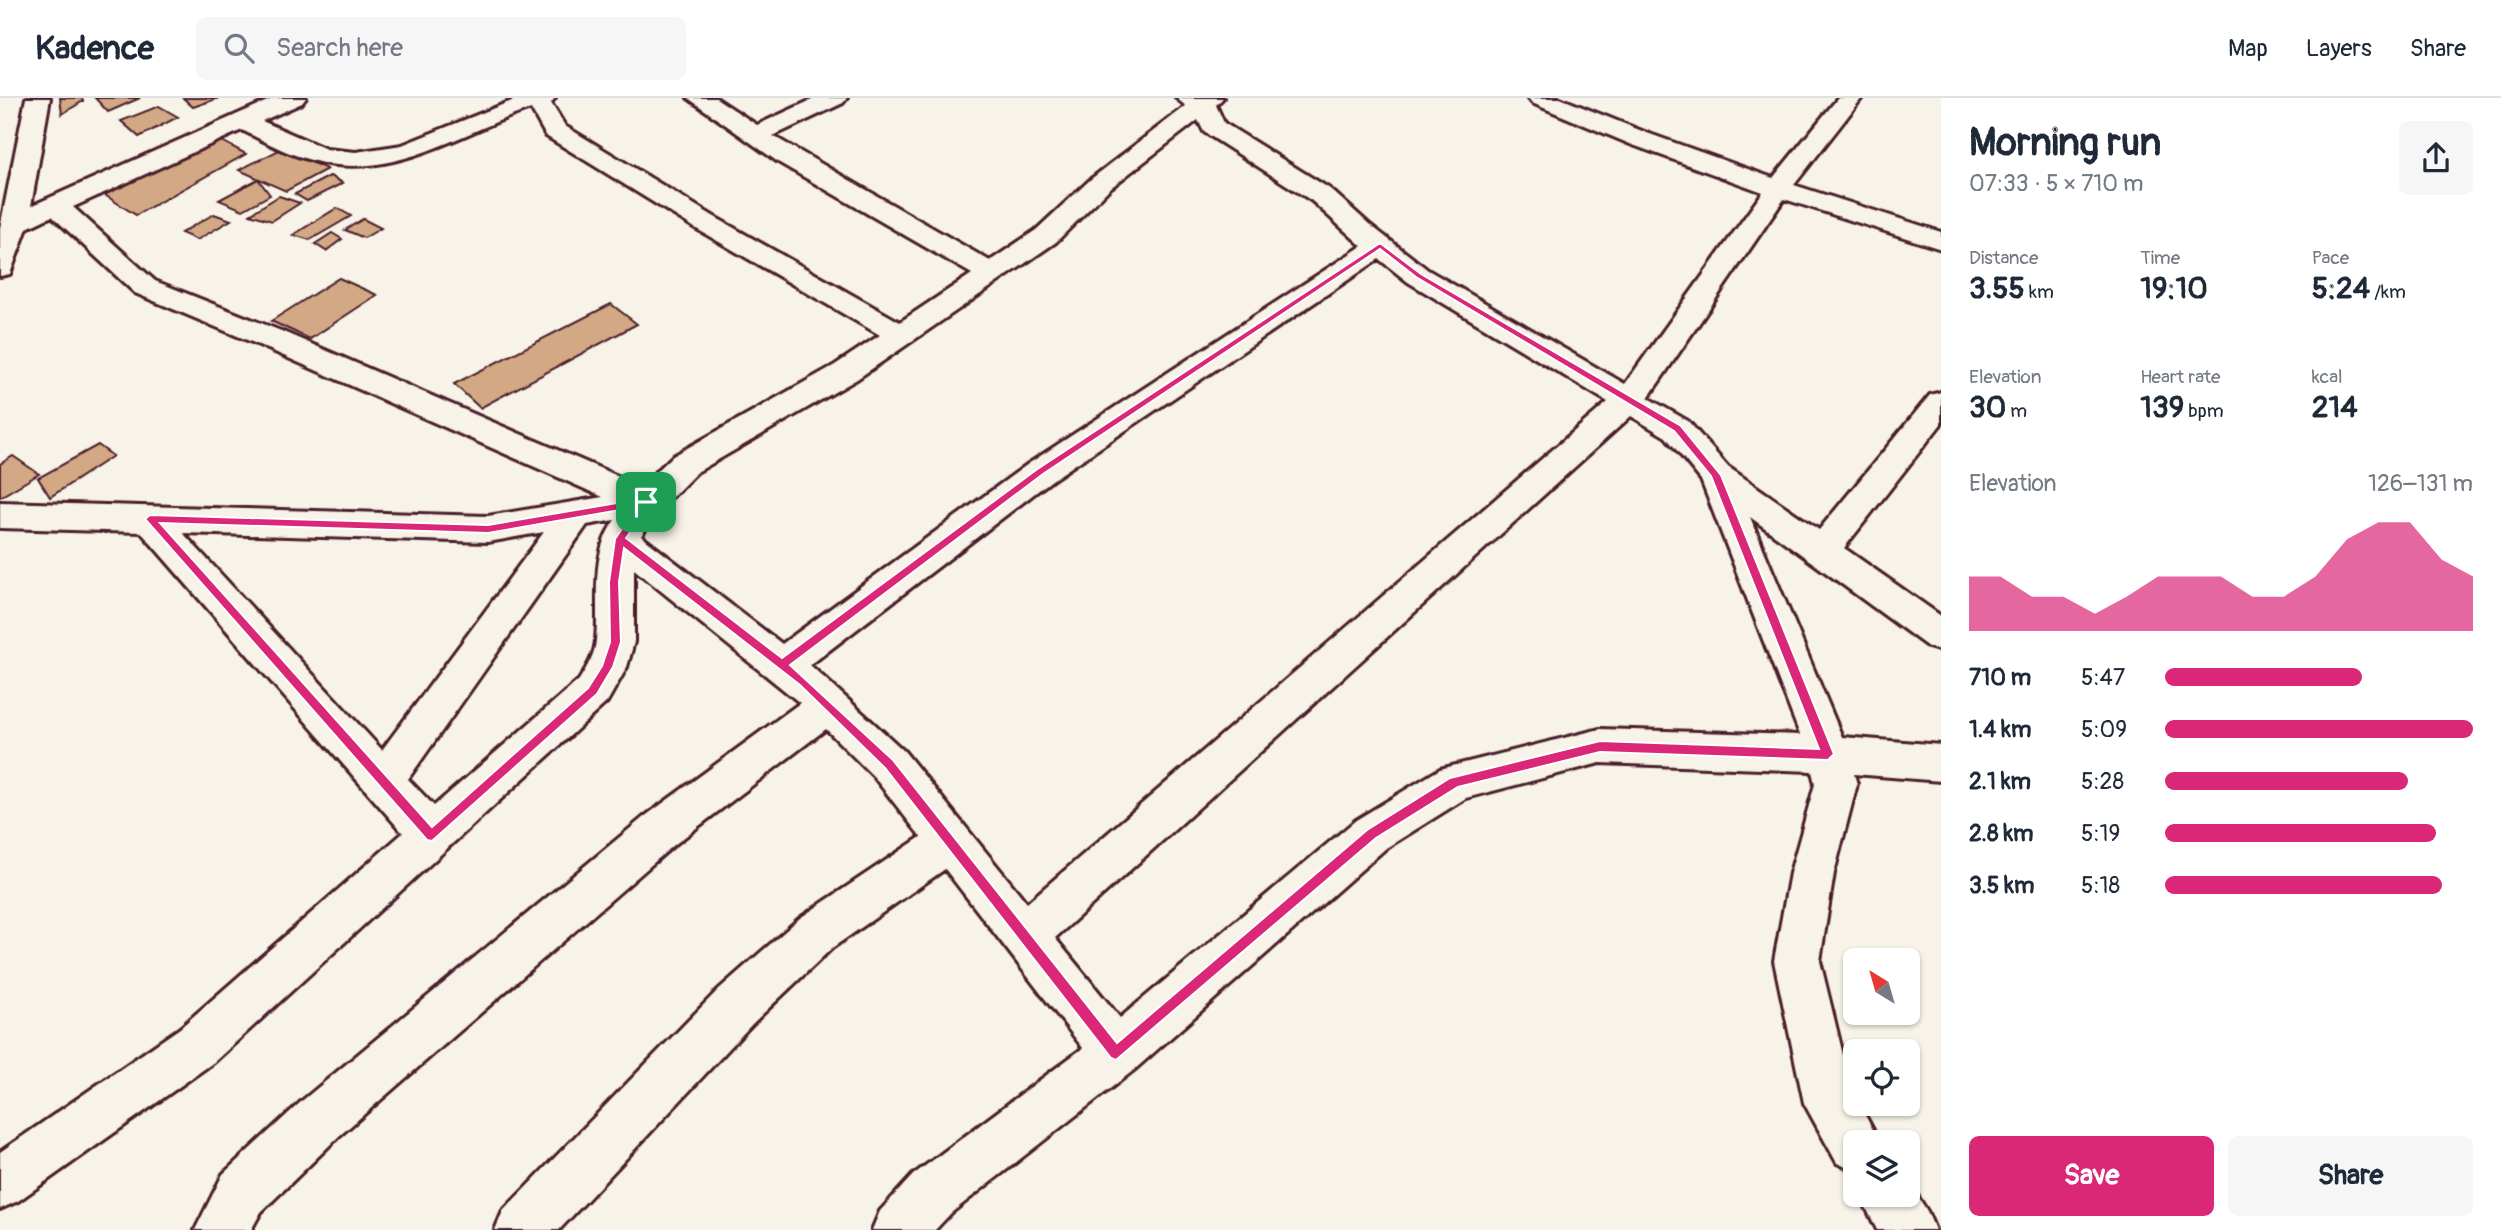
<!DOCTYPE html>
<meta charset="utf-8">
<style>
:root{--surface:#fff;--page:#f6f6f7;--text:#1f2937;--muted:#747a83;--line:#e0e1e3;--accent:#db2777}
body{margin:0;font-family:Pangolin,sans-serif;background:var(--page);color:var(--text);height:100vh;display:flex;flex-direction:column;font-size:26px;white-space:nowrap}
*{box-sizing:border-box;margin:0}
p{font-size:23px;color:var(--muted)}
.icon{flex:none;width:38px;height:38px;fill:none;stroke:currentColor;stroke-width:2;stroke-linecap:round;stroke-linejoin:round}
.map{position:relative;flex:1;overflow:hidden}
.drawer{display:flex;flex-direction:column;background:var(--surface);width:560px}
.drawer>*{flex:none}
.needle{width:46px;rotate:323deg}
.fabs{position:absolute;left:1843px;top:850px;display:grid;gap:14px}
.fabs a{display:grid;place-items:center;width:77px;height:77px;border-radius:10px;background:var(--surface);box-shadow:0 2px 5px #0004;font-size:35px}
.pin{position:absolute;display:grid;place-items:center;width:60px;height:60px;color:#fff;margin:-30px;border-radius:14px;box-shadow:0 4px 10px #0006}
.round{display:grid;place-items:center;flex:none;width:74px;height:74px;border-radius:10px;background:var(--page)}
.head{display:flex;align-items:center;justify-content:space-between;height:119px;padding:0 28px}
h1{font-size:38px;font-weight:800;line-height:52px}
.figures{display:grid;grid-template-columns:repeat(3,1fr);gap:10px;height:119px;padding:7px 28px}
.figures div{display:grid;align-content:center}
.figures b{font-size:30px;font-weight:800}
.figures small{font-size:19px;font-weight:400}
.figures p{font-size:19px}
.chart{height:196px;padding:14px 28px}
.chart p{display:flex;justify-content:space-between}
.chart svg{width:100%;height:126px;margin-top:7px;fill:var(--accent);opacity:.7}
.primary-button{display:flex;gap:14px;margin-top:auto;padding:14px 28px}
.primary-button a{flex:1;height:80px;border-radius:10px;background:var(--accent);color:#fff;font-size:28px;font-weight:800;line-height:80px;text-align:center}
.primary-button a+a{background:var(--page);color:var(--text)}
ul{padding:0 28px;list-style:none;font-size:23px}
li{display:grid;grid-template-columns:112px 84px 1fr;align-items:center;height:52px}
li i{height:18px;border-radius:9px;background:var(--accent)}
header{display:flex;align-items:center;gap:42px;box-sizing:border-box;height:98px;padding:0 35px;background:var(--surface);border-bottom:2px solid var(--line)}
header strong{font-size:33px}
nav{display:flex;gap:38px;margin-inline-start:auto;font-size:24px}
.search{width:490px;height:63px;background:var(--page);display:flex;align-items:center;gap:18px;box-sizing:border-box;padding:0 24px;border-radius:10px;color:var(--muted);font-size:26px}
main{display:flex;flex:1;min-height:0}
.map>svg:first-child{display:block}
.building{fill:#d3a884;stroke:#4a1f2b;stroke-width:2}
.lines{fill:none;stroke-linecap:round;stroke-linejoin:round}
.street-casing{stroke:#4a1f2b;stroke-width:6}
.street{fill:#f7f3e8;fill-rule:evenodd}
.route{fill:#db2777;stroke:#fff;stroke-width:2;fill-rule:evenodd}
</style>
<header>
<strong>Kadence</strong>
<div class="search"><svg class="icon" aria-label="search" viewBox="0 0 24 24"><circle cx="10" cy="10" r="6"/><path d="M15 15l6 6"/></svg>Search here</div>
<nav><a>Map</a><a>Layers</a><a>Share</a></nav>
</header>
<main>
<div class="map">
<svg width="1941" height="1132" viewBox="0 0 1941 1132">
<rect width="100%" height="100%" fill="#f7f3e8"/>
<filter id="ink" filterUnits="userSpaceOnUse"><feTurbulence type="fractalNoise" baseFrequency=".0143" numOctaves="2"/><feDisplacementMap in="SourceGraphic" scale="14" xChannelSelector="R" yChannelSelector="G"/><feConvolveMatrix kernelMatrix="1 2 1 2 8 2 1 2 1" color-interpolation-filters="sRGB"/></filter>
<g filter="url(#ink)">
<path class="building" d="M60 0H82L83 3 62 16Z
M95 0H140L108 14Z
M183 0H219L193 9Z
M159 8 178 19 139 39 121 23Z
M216 40 246 56 136 117 100 94Z
M281 51 327 71 286 93 239 72Z
M330 78 343 85 307 103 295 96Z
M258 81 270 97 243 112 219 102Z
M279 98 300 105 272 123 250 116Z
M337 110 351 118 310 142 293 137Z
M214 116 231 122 197 142 181 135Z
M363 121 381 130 364 140 345 132Z
M332 135 342 141 326 153 315 146Z
M339 180 377 197 310 241 271 223Z
M611 206 637 226 480 310 454 286Z
M98 347 113 358 50 399 38 380Z
M13 358 39 376 0 399V366Z"/>
<g class="lines">
<defs>
<path id="street" d="M26 0H50L31 108 274 0H306L302 5 262 23 326 51 356 54 402 47 519 0H555L551 5 565 28 713 118 900 224 972 176 778 64 688 0H716L757 27 816 0H847L843 5 773 38 990 163 1036 132 1091 81 1186 8 1176 0H1223L1216 7 1224 25 1330 91 1369 126 1428 172 1625 286 1763 94 1630 46 1532 5 1528 0H1560L1647 35 1773 80 1838 0H1862L1794 87 1941 134V151L1784 101 1648 300 1688 323 1728 369 1819 432 1930 297 1941 294V326L1844 450 1941 518V553L1928 549 1750 419 1842 639 1941 647V683L1854 676 1857 686 1834 775 1820 863 1855 1006H1859L1880 1045H1855V1073L1837 1065 1804 1005 1774 863 1790 775 1815 686 1812 673 1600 665 1466 700 1386 750 1134 972 951 1115 935 1132H872L880 1113 913 1077 1083 950 945 771 832 850 752 926 559 1132H495L503 1113 718 892 800 820 921 739 874 679 826 631 674 747 339 1038 261 1114 251 1132H195L223 1076 303 1002 644 719 800 605 634 471V544L627 569 607 604 214 964 18 1103 0 1111V1054L180 930 403 735 141 434 0 430V404L488 418 603 399 259 247 135 195 52 118 27 130 10 176 0 178V130ZM531 11 546 38 695 130 880 237 835 267 673 358 641 388 281 233 155 183 73 109 242 32C264 43 287 56 311 62 392 85 457 35 531 11ZM1198 22 1204 34 1312 103 1362 148 1028 366 782 546 641 438 658 413 697 374 857 281 1056 144 1109 91ZM1379 161 1408 184 1608 304 1027 805 904 653 810 567 1052 382ZM1631 318 1666 339 1701 382 1800 637 1600 631 1440 671 1356 722 1120 920 1055 840ZM615 422C589 458 600 501 596 542 595 557 587 569 579 582L434 708 408 681 587 427ZM544 434 382 652 183 435 488 444Z
M1908 1083 1927 1113 1935 1132H1877L1860 1097H1908Z"/>
</defs>
<use href="#street" class="street-casing"/>
<use href="#street" class="street"/>
</g>
</g>
<path class="route" d="M1380 145 1421 176 1681 328 1721 377 1834 656 1828 662 1600 654 1458 689 1376 740 1116 962 1111 960 885 670 800 587 624 450 619 484 621 544 613 569 597 596 432 743 427 742 145 421 150 417 488 427 646 400 651 404 626 440 782 560 1036 372ZM1380 151 1416 179 1674 333 1711 378 1819 651 1600 643 1450 680 1367 732 1117 945 893 662 790 567 1043 376ZM637 409 615 441 609 484 610 544 602 568 588 590 432 729 160 425 488 435Z"/>
</svg>
<div class="fabs">
<a><svg class="needle" viewBox="-14 -14 28 28"><path d="M0-13l5 13h-10z" fill="#e53935"/><path d="M0 13l5-13h-10z" fill="#747a83"/></svg></a>
<a><svg class="icon" aria-label="locate" viewBox="0 0 24 24"><circle cx="12" cy="12" r="6"/><path d="M12 2v4M12 18v4M2 12h4M18 12h4"/></svg></a>
<a><svg class="icon" aria-label="layers" viewBox="0 0 24 24"><path d="M12 4l9 5-9 5-9-5zM3 14l9 5 9-5"/></svg></a>
</div>
<div class="pin" style="left:646px;top:404px;background:#1e9e55"><svg class="icon" aria-label="arrive" viewBox="0 0 24 24"><path d="M6 21V4h12l-3 4 3 4H6"/></svg></div>
</div>
<section class="drawer">
<div class="head"><div><h1>Morning run</h1><p>07:33 · 5 × 710 m</p></div><a class="round"><svg class="icon" aria-label="share" viewBox="0 0 24 24"><path d="M12 15V3M7 8l5-5 5 5M5 13v7h14v-7"/></svg></a></div>
<div class="figures">
<div><p>Distance</p><b>3.55<small> km</small></b></div>
<div><p>Time</p><b>19:10</b></div>
<div><p>Pace</p><b>5:24<small> /km</small></b></div>
</div>
<div class="figures">
<div><p>Elevation</p><b>30<small> m</small></b></div>
<div><p>Heart rate</p><b>139<small> bpm</small></b></div>
<div><p>kcal</p><b>214</b></div>
</div>
<div class="chart"><p><span>Elevation</span>126–131 m</p>
<svg viewBox="0 0 160 44" preserveAspectRatio="none"><path d="M0 44V25L10 25L20 32L30 32L40 38L50 32L60 25L70 25L80 25L90 32L100 32L110 25L120 12L130 6L140 6L150 19L160 25V44z"/></svg>
</div>
<ul>
<li><b>710 m</b>5:47<i style="width:64%"></i></li>
<li><b>1.4 km</b>5:09<i style="width:100%"></i></li>
<li><b>2.1 km</b>5:28<i style="width:79%"></i></li>
<li><b>2.8 km</b>5:19<i style="width:88%"></i></li>
<li><b>3.5 km</b>5:18<i style="width:90%"></i></li>
</ul>
<div class="primary-button"><a>Save</a><a>Share</a></div>
</section>
</main>
